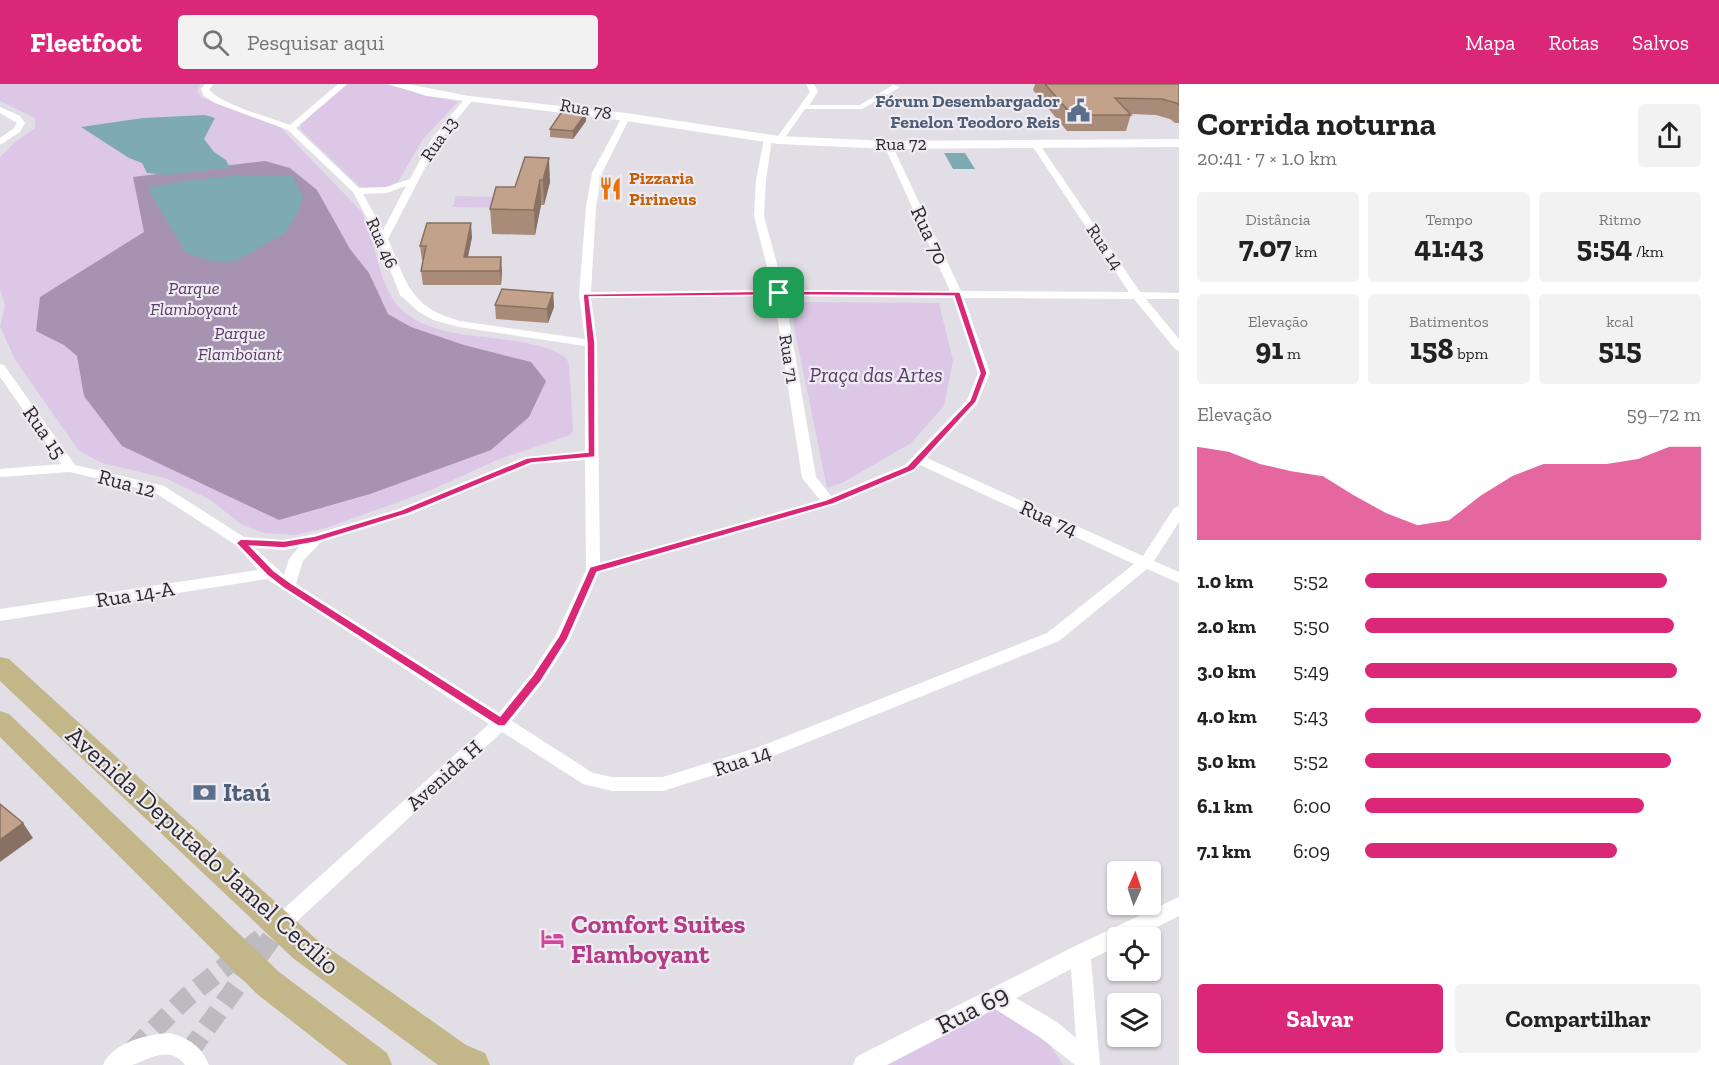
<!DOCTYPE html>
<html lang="pt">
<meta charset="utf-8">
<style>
:root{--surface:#fff;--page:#f2f2f2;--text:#222;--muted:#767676;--accent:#db2777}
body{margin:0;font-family:"Zilla Slab",serif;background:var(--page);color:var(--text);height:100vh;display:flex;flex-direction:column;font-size:22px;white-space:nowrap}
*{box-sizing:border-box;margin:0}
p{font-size:20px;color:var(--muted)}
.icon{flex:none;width:33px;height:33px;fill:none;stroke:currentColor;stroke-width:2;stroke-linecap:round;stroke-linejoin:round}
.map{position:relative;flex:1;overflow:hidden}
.sheet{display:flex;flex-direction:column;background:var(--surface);width:540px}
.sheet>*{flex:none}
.needle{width:39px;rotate:3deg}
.fabs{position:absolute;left:1107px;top:777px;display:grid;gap:12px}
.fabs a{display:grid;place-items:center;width:54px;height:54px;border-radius:6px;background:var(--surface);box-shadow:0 2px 4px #0004;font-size:30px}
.pin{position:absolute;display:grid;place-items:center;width:51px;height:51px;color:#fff;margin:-26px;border-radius:12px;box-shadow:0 3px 9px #0006}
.round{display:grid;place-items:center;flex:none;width:63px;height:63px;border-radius:6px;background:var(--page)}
.headline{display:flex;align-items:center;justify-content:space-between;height:102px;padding:0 18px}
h1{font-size:33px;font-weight:800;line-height:45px}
.metrics{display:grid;grid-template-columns:repeat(3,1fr);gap:9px;height:102px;padding:6px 18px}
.metrics div{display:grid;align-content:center;border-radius:6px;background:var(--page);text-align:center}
.metrics b{font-size:30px;font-weight:800}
.metrics small{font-size:16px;font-weight:400}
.metrics p{font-size:16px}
.chart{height:168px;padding:12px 18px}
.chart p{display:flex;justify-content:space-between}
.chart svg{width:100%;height:108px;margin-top:6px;fill:var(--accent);opacity:.7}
.button{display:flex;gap:12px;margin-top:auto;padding:12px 18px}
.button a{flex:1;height:69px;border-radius:6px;background:var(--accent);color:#fff;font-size:24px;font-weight:800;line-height:69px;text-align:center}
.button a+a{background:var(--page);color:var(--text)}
ul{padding:0 18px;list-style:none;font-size:20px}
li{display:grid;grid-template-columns:96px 72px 1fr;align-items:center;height:45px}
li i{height:15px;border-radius:8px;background:var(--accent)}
header{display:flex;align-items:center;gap:36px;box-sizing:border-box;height:84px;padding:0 30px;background:var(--accent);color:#fff}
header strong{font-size:28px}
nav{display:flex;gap:33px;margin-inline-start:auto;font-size:21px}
.search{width:420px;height:54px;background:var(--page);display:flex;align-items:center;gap:15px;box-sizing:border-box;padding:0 21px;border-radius:6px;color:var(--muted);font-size:22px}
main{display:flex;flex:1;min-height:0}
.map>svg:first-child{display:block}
.green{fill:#dcc8e6}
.forest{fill:#a792b1}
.water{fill:#7eaab4}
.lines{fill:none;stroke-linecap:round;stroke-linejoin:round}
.minor-tunnel{stroke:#bdbac0;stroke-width:20;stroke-dasharray:20 10;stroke-linecap:butt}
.minor{fill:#fff;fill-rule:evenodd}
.secondary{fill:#fff;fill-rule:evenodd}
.primary{fill:#c3b688;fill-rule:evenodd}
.wall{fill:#a88b78}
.shaded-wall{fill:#887162}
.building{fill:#c3a28c;stroke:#887162;stroke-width:1.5}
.route{fill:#db2777;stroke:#fff;stroke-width:1.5;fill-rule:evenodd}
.labels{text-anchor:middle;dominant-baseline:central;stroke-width:4.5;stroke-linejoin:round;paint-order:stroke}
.far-service-label{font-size:18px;font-weight:bold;fill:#4e5e75;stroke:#efebf2;text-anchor:end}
.far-street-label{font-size:18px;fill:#2b292c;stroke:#efebf2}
.far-food-label{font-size:18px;font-weight:bold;fill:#c56008;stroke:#efebf2;text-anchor:start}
.far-park-label{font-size:18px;font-style:italic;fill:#5a3c68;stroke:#efebf2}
.street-label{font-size:21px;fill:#2b292c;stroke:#efebf2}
.park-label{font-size:21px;font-style:italic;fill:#5a3c68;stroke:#efebf2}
.near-service-label{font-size:26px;font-weight:bold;fill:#4e5e75;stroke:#efebf2;text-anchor:start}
.near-street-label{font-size:26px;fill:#2b292c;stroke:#efebf2}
.near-hotel-label{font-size:26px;font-weight:bold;fill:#b23c85;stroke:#efebf2;text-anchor:start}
</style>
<header>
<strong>Fleetfoot</strong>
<div class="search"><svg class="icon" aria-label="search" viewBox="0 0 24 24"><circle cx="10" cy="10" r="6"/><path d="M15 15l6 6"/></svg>Pesquisar aqui</div>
<nav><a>Mapa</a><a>Rotas</a><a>Salvos</a></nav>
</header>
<main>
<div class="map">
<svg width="1179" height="981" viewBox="0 0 1179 981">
<rect width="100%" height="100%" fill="#e2dee5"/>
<path class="green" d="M0 0H201L197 7 201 13 279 42 360 126C376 154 376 190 394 217 429 266 522 243 566 274L569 280 573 346 570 351 497 376 431 406 326 444 295 451 263 449 241 440 209 415 165 394 102 379 79 367 16 277 0 243 5 221 0 206V73L15 58 35 44V34L0 17Z
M348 0H384L458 18 423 55 398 98 385 104 368 105 359 102 300 45 301 40Z
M456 112 504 113 502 124 453 123Z
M789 218 939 219 953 276 944 322 911 359 844 398 827 404Z
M993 924 1043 950 1063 981H883Z"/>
<path class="forest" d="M265 77 290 84 317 106 350 165 369 189 388 230 411 243 464 261 531 278 546 297 529 333 491 366 370 410 279 436 122 362 84 312 77 272 64 261 36 247 40 213 144 148 133 93Z"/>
<path class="water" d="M205 31 215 34 204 55 214 68 226 76 230 84 167 91 147 89 142 79 129 74 81 43 143 34Z
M944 69H965L975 85H953Z
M242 91 293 92 303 113 297 130 284 150 234 178H215L186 169 149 107 150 103 191 96Z"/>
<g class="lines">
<path class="minor-tunnel" d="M133 966 188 912 283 837
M189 968 273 852"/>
<path class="minor" d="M205 0H214L209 5C219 20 271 34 290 41L338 0H347L296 44 359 104 386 103 410 95 431 56 466 13H472V17L439 57 388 155C407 199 409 223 460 237L585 255 579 211 586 123 592 89 623 31 630 33 602 89 596 123 591 208 773 206 754 132 756 96 764 55 768 52 772 55 766 96 764 132 784 206 950 207 884 61 888 58 892 61 961 207 1129 208 1031 60 1038 58 1140 208 1179 209V215H1146L1179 255V267L1175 265 1134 215 964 214 990 289 977 320 927 374 1143 472 1174 424 1179 422V438L1154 477 1179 488V499L1147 485 1059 557 768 674 663 707H612L583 700 502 648 293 841 286 844 279 841 276 835 279 829 489 640 267 495 0 537V525L258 486 236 461 154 408 70 388 0 393V385L61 380 0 293V280L4 281 75 381 164 402 244 453 284 456 315 450 399 425 525 373 585 367V262L459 243 433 236 419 228 400 211 378 155 353 108 288 46 215 19 204 12 201 5ZM406 102 383 146 363 110 387 109ZM774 212 802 394 820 416 600 479 597 259 591 214ZM785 212 953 214 978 289 967 316 905 381 831 412 816 393ZM585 376 586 486 556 551 531 590 499 629 296 500 303 477 321 458 409 431 532 380ZM920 381 1134 480 1047 549 756 664 663 693H612L593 689 512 637 543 598 569 557 599 489 834 421 915 387ZM299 463 289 475 284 491 255 464 284 466Z
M806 0H814L818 8 809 21H860L893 1 900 3 862 25H805L782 58H776L775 56 810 8Z
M0 23 20 32 25 39 20 48 0 61V54L14 44 17 39 0 29Z
M1179 813V832L1135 854H1118V862L1091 875 1100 981H1075L1041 954 995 925 887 981H853L856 973 1073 863ZM1071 885 1076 954 1057 938 1016 914Z
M170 949C190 955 201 962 209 981H185C170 961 150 975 132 981 124 981 112 981 103 981 113 958 148 950 170 949Z"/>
<path class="secondary" d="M388 0H407L469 12 626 29 779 52 888 57 1179 55V63L888 65 779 60 626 37 427 12Z"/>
<path class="primary" d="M0 573 9 575 316 855 466 961 485 969 490 981H438L294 875 0 597Z
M0 627 9 630 279 888 387 969 392 981H348L257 910 0 653Z"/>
</g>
<path class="wall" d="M1035 0H1179V39H1175L1170 35 1156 31 1131 30 1126 47H1067L1033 6Z
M586 29V37L573 55 550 53V45Z
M525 73 550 98 544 121H541L535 151 492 150 490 125 515 103Z
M472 153 468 173 502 187 501 201H423L421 187 423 176H422L420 162Z
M553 209 554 223 548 239 496 235 495 221Z"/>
<path class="shaded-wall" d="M586 29V37L573 55V47Z
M549 74 550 98 544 121 543 96Z
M540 96 541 121 535 151 534 126Z
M471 139 472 153 465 187 464 173Z
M501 173 502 187 501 201 500 187Z
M553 209 554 223 548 239 547 225Z
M23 739 33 754 0 778V756Z"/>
<path class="building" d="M1045 0H1179V21L1176 19 1162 15 1115 14 1131 31H1072Z
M563 26 586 29 573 47 550 45Z
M525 73 549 74 543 96H540L534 126 490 125 496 103H515Z
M427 139H471L464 173H501L500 187H421L426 162H420Z
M502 205 553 209 547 225 495 221Z
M0 720 23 739 0 756Z"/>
<path class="route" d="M779 207 960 208 987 289 976 318 914 386 833 420 597 488 567 556 541 597 505 642H498L285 505 267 491 236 459 241 455 284 457 315 452 401 426 527 374 588 368 587 259 583 210ZM779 211 954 212 980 289 970 316 907 382 826 416 590 483 559 552 533 591 500 632 292 500 274 487 250 462 284 464 316 458 407 430 531 379 595 373V259L589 213Z"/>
<defs>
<symbol id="civic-bare" viewBox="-9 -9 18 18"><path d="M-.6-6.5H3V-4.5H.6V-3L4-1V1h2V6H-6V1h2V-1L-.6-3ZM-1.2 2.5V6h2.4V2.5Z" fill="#5c6f8a" stroke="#efebf2" stroke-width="2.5" paint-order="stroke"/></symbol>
<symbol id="restaurant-bare" viewBox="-9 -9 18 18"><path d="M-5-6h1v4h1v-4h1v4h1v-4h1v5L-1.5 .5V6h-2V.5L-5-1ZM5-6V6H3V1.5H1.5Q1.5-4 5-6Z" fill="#e8710a" stroke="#efebf2" stroke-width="2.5" paint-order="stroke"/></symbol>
<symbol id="bank-bare" viewBox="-9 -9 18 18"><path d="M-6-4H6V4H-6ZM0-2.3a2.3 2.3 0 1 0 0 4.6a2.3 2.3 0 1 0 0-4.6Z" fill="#5c6f8a" stroke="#efebf2" stroke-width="2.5" paint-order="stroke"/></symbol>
<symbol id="hotel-bare" viewBox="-9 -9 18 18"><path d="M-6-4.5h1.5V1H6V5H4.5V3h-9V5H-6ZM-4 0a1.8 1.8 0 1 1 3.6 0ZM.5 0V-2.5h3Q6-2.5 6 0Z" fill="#d1479c" stroke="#efebf2" stroke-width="2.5" paint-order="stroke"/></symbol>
</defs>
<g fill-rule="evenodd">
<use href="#civic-bare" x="1062" y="10" width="33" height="33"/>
<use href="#restaurant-bare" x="594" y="88" width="33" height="33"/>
<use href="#bank-bare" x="188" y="692" width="33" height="33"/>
<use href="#hotel-bare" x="536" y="838" width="33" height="33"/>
</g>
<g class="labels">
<g class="far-service-label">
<text x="1060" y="17">Fórum Desembargador<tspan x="1060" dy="21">Fenelon Teodoro Reis</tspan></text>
</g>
<g class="far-street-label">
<text transform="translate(586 25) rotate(10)">Rua 78</text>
<text transform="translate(439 55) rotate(-55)">Rua 13</text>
<text x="901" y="60">Rua 72</text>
<text transform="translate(382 159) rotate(66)">Rua 46</text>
<text transform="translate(1105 163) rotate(56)">Rua 14</text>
<text transform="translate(789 275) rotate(81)">Rua 71</text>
</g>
<g class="far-food-label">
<text x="629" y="94">Pizzaria<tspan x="629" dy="21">Pirineus</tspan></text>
</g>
<g class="far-park-label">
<text x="194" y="204">Parque<tspan x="194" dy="21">Flamboyant</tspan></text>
<text x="240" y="249">Parque<tspan x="240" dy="21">Flamboiant</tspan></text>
</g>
<g class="street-label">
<text transform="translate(930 151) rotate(65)">Rua 70</text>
<text transform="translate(45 348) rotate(55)">Rua 15</text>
<text transform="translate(127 399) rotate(15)">Rua 12</text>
<text transform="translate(1049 434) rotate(24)">Rua 74</text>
<text transform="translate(135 510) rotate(-9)">Rua 14-A</text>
<text transform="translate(742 676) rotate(-19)">Rua 14</text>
<text transform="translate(444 691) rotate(-42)">Avenida H</text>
</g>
<g class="park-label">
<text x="876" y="290">Praça das Artes</text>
</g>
<g class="near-service-label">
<text x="223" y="708">Itaú</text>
</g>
<g class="near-street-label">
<text transform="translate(203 766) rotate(42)">Avenida Deputado Jamel Cecílio</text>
<text transform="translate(972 925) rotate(-27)">Rua 69</text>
</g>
<g class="near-hotel-label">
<text x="571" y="840">Comfort Suites<tspan x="571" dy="30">Flamboyant</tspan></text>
</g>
</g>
</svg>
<div class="fabs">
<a><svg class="needle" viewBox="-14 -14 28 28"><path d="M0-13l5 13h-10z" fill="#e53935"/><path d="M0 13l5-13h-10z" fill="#767676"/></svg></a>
<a><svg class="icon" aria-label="locate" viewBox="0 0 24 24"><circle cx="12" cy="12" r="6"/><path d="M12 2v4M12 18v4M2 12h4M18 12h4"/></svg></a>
<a><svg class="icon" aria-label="layers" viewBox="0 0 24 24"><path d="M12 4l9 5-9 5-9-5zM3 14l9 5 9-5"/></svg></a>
</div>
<div class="pin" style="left:779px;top:209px;background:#1e9e55"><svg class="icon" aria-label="arrive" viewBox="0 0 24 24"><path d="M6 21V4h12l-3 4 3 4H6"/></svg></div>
</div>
<section class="sheet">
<div class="headline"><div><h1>Corrida noturna</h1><p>20:41 · 7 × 1.0 km</p></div><a class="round"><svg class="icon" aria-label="share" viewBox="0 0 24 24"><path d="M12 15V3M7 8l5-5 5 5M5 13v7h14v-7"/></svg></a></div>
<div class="metrics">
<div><p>Distância</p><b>7.07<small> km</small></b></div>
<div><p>Tempo</p><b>41:43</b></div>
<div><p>Ritmo</p><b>5:54<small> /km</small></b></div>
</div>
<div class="metrics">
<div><p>Elevação</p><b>91<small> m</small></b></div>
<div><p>Batimentos</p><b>158<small> bpm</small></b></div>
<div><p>kcal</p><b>515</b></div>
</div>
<div class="chart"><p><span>Elevação</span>59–72 m</p>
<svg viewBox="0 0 160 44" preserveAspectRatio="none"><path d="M0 44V6L10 8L20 13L30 16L40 18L50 26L60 33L70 38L80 36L90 26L100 18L110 13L120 13L130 13L140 11L150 6L160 6V44z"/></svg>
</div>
<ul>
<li><b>1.0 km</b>5:52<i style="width:90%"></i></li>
<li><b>2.0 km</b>5:50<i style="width:92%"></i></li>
<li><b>3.0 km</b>5:49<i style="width:93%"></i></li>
<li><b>4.0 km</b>5:43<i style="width:100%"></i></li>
<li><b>5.0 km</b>5:52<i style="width:91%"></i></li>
<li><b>6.1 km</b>6:00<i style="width:83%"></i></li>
<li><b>7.1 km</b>6:09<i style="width:75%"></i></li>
</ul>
<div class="button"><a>Salvar</a><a>Compartilhar</a></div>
</section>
</main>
